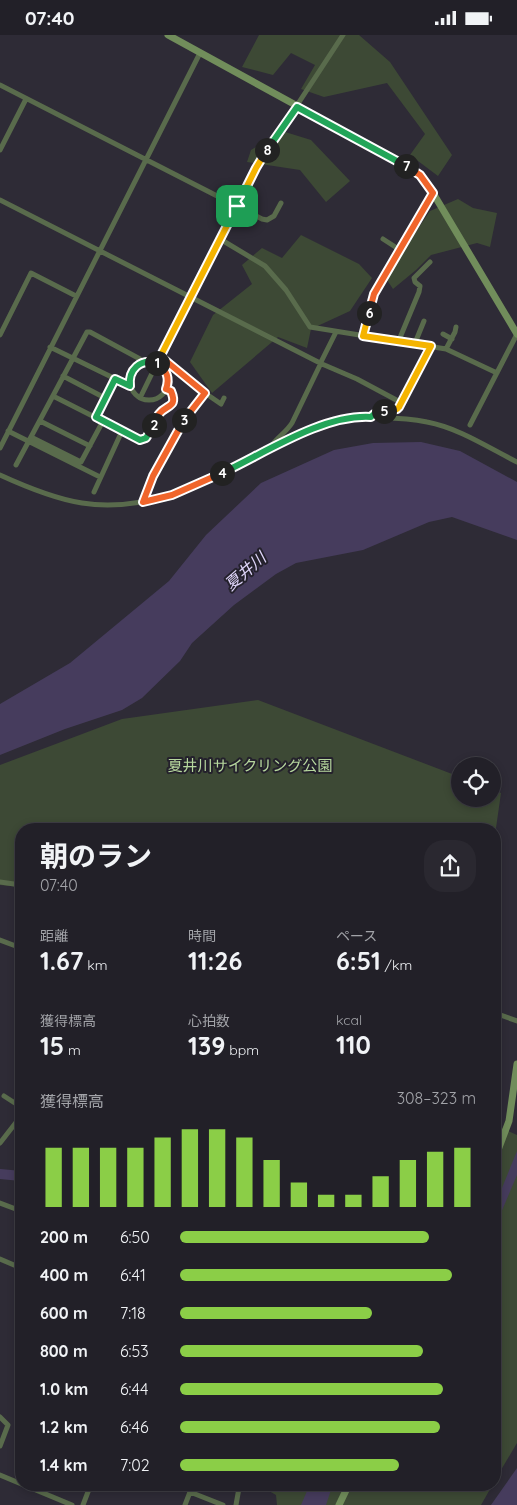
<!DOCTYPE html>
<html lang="ja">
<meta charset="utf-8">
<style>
:root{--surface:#222028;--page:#2a2830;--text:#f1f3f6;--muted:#a2a3a8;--line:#3f3e45;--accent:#8bce47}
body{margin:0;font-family:Quicksand,"Noto Sans JP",sans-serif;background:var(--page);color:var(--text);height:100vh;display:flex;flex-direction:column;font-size:19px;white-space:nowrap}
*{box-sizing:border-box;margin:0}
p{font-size:16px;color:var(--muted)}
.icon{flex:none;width:28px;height:28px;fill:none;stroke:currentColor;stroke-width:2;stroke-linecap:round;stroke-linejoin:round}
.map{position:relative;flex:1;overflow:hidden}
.panel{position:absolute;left:15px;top:788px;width:486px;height:668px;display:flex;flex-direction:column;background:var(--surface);border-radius:20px;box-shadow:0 2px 8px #0003,0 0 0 1px var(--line)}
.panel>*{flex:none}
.tools{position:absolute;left:451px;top:722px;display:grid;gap:10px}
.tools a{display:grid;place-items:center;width:50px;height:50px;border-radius:50%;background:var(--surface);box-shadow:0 2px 8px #0003,0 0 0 1px var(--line);font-size:25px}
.pin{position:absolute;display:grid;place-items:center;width:42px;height:42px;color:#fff;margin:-21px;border-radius:10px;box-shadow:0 2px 8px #0006}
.km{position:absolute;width:25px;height:25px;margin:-12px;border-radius:50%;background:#222;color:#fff;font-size:14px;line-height:25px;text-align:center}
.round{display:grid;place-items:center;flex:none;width:52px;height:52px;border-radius:20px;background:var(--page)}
.overview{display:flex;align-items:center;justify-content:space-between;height:85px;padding:0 25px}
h1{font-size:28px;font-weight:700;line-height:38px}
.metrics{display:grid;grid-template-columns:repeat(3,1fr);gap:8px;height:85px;padding:5px 25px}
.metrics div{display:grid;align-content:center}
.metrics b{font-size:25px;font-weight:700}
.metrics small{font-size:14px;font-weight:400}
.metrics p{font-size:14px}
.chart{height:140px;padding:10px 25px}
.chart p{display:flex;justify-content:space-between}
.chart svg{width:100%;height:90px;margin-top:5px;stroke:var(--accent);stroke-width:6}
ul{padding:0 25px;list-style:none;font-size:16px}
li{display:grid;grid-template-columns:80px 60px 1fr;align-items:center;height:38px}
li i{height:12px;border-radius:6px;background:var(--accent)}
.status{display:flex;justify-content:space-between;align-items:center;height:35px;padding:0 25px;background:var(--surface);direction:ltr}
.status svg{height:14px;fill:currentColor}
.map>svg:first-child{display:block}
.green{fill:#3d4935}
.water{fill:#463c5d}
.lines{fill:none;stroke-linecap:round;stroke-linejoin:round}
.river{stroke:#463c5d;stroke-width:10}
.street{stroke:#596b4c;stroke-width:5}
.secondary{stroke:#718d5b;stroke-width:7}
.split-1-casing{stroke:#fff;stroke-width:10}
.split-2-casing{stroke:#fff;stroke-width:10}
.split-3-casing{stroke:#fff;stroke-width:10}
.split-4-casing{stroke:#fff;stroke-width:10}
.split-5-casing{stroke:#fff;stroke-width:10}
.split-6-casing{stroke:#fff;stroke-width:10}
.split-7-casing{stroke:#fff;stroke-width:10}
.split-8-casing{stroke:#fff;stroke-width:10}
.split-9-casing{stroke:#fff;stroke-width:10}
.split-1{stroke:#f5b400;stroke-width:6}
.split-2{stroke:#22a559;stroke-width:6}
.split-3{stroke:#f0652b;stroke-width:6}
.split-4{stroke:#f0652b;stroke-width:6}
.split-5{stroke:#22a559;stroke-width:6}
.split-6{stroke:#f5b400;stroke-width:6}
.split-7{stroke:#f0652b;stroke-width:6}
.split-8{stroke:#22a559;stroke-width:6}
.split-9{stroke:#f5b400;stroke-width:6}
.labels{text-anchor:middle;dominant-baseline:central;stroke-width:4;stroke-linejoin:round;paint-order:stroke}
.park-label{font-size:15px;fill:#b7d89e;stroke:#24212c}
.water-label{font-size:16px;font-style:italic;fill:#e0d6fb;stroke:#24212c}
</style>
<div class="status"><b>07:40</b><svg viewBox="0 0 49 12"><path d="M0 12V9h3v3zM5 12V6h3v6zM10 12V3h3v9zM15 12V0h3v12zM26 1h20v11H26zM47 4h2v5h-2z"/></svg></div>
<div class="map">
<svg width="517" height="1470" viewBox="0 0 517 1470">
<rect width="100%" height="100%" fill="#2e2b36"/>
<path class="green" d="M259 0H359L390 27 452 120 438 141 410 120 425 99 387 48 324 62 301 54 315 30 291 18 273 40 242 32Z
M282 96 311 105 350 146 326 167 300 135 247 127 251 115Z
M458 164 473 173 497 178 490 212 477 208 431 220 416 235 393 254 385 242 430 176Z
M301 200 359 229 372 243 350 276 311 294 307 313 278 302 212 358 190 327 213 280 252 249 242 230 262 213 282 223Z
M258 665 460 742V764H492L493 755 501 758 495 800V794H21V852L0 850V730L122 684Z
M495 1090 517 1100V1408L495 1445Z
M257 1449H493L481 1470H277L276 1460Z"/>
<path class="water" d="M421 407 460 416 517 447V505L452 482 429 487 363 515 296 528 276 539 234 570 192 608 180 626 142 663 122 675 65 694 0 720V669L70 628 169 546 206 500 261 448 334 415 373 408Z
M517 1116V1140L495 1192V1170Z
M517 1433V1470H491Z
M310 1449H333L326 1470H301Z"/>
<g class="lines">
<path class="river" d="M0 1139 21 1141"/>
<path class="street" d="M0 50 262 184 267 185 274 181 281 168
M0 115 26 64
M0 165 322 329 357 344 402 368
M220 204 265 231 286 255 310 292 446 314 497 338
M383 204 400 215
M443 299 452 304
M0 300 31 238 76 261
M363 301 374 259 433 158
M399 305 419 257 420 251 415 247 414 243 430 227
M415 308 424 286
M50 312 130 351
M446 314 455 297 456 292
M130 346a19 19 0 1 1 38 0a19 19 0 1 1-38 0Z
M321 327 336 297
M63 341 105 363
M205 358 221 369 224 363
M53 361 136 403 144 405 151 395 158 379 172 368 174 364 171 356 166 354
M140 363 158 326
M95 382 115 344
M371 382 375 379 397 374 399 372 431 311
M40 386 90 411
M470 390 517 299
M8 396 100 442
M31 402 81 427 103 386
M0 413 200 18
M268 416C274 404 285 399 292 388L321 328
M16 430 87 297H90L140 324 142 328
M0 440C24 451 56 464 82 468 143 478 202 450 255 423 289 405 321 387 360 382 367 381 375 383 382 383 397 383 413 384 427 387 459 393 489 413 517 427
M94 457 122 396
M143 467C158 428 179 392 205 358L161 322 256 133 343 0
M0 847 21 850
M0 905 21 913
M495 978 517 986
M4 1061 21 1072
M0 1108 21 1081
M0 1168 21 1176
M0 1224 21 1233
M0 1382 8 1390 0 1411
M0 1440 72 1470
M83 1470 91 1449
M185 1470 190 1457 223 1470
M236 1470 239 1453 238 1449"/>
<path class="secondary" d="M168 0 407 131 419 140 433 158 517 299
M495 1123 509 1086 517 1029
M339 1470 349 1449"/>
</g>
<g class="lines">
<defs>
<path id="split-1" d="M157 328 237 171"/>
<path id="split-2" d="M154 390 146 403 140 405 96 382 115 344 130 351C128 335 140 323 157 328"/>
<path id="split-3" d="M154 390C155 387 157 382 159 379 167 369 178 373 171 356L166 354C170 343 167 335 157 328L161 322 205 358 184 385"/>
<path id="split-4" d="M184 385 153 441 143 467 172 460 222 438"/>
<path id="split-5" d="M222 438C265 418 323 379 371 382L374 379 384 376"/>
<path id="split-6" d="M369 278 363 301 431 311 399 372 397 374 384 376"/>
<path id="split-7" d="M369 278 374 259 433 158 420 140 406 131"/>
<path id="split-8" d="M267 115 297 72 406 131"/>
<path id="split-9" d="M237 171 256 133 267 115"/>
</defs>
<use href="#split-1" class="split-1-casing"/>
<use href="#split-2" class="split-2-casing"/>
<use href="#split-3" class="split-3-casing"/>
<use href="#split-4" class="split-4-casing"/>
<use href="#split-5" class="split-5-casing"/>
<use href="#split-6" class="split-6-casing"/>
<use href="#split-7" class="split-7-casing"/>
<use href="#split-8" class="split-8-casing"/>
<use href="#split-9" class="split-9-casing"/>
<use href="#split-1" class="split-1"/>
<use href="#split-2" class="split-2"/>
<use href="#split-3" class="split-3"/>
<use href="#split-4" class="split-4"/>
<use href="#split-5" class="split-5"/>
<use href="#split-6" class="split-6"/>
<use href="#split-7" class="split-7"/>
<use href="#split-8" class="split-8"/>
<use href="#split-9" class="split-9"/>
</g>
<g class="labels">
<g class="park-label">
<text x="250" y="730">夏井川サイクリング公園</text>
</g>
<g class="water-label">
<text transform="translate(245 536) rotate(-41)">夏井川</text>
</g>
</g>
</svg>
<div class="tools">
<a><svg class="icon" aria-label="locate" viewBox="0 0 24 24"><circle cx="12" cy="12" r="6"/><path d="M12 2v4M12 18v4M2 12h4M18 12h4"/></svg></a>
</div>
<div class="pin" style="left:237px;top:171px;background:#1e9e55"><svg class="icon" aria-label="arrive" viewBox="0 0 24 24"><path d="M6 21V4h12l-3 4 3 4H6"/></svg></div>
<b class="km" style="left:157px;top:328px">1</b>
<b class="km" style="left:154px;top:390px">2</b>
<b class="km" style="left:184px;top:385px">3</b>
<b class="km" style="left:222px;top:438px">4</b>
<b class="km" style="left:384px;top:376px">5</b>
<b class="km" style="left:369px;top:278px">6</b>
<b class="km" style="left:406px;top:131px">7</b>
<b class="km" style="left:267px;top:115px">8</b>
<section class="panel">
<div class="overview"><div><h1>朝のラン</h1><p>07:40</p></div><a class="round"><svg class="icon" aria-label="share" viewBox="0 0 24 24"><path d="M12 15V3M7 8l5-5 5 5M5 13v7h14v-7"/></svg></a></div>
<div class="metrics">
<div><p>距離</p><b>1.67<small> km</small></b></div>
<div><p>時間</p><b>11:26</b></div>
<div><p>ペース</p><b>6:51<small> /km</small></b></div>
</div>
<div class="metrics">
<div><p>獲得標高</p><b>15<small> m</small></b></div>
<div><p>心拍数</p><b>139<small> bpm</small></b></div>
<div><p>kcal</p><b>110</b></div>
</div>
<div class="chart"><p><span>獲得標高</span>308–323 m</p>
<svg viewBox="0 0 160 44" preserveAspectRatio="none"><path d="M5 44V15M15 44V15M25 44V15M35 44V15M45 44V10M55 44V6M65 44V6M75 44V10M85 44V21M95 44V32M105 44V38M115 44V38M125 44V29M135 44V21M145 44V17M155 44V15"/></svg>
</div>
<ul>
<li><b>200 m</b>6:50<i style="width:84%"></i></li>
<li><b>400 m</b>6:41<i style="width:92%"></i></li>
<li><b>600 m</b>7:18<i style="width:65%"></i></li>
<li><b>800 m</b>6:53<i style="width:82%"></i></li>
<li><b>1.0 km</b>6:44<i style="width:89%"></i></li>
<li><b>1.2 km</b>6:46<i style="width:88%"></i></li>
<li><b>1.4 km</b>7:02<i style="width:74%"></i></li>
</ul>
</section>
</div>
